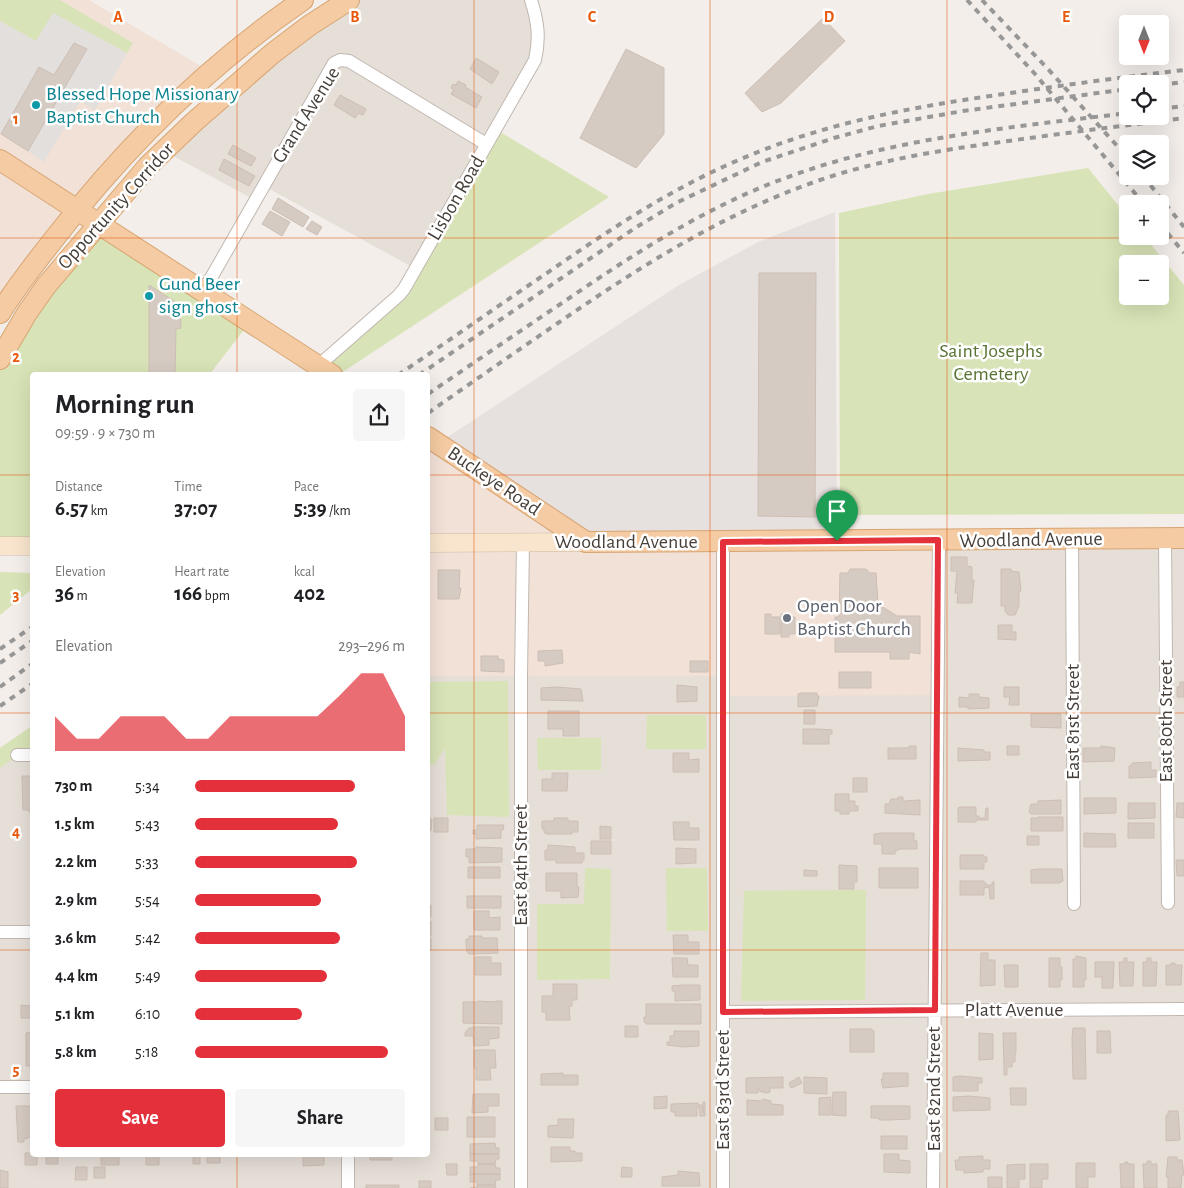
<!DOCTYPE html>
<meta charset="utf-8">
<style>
:root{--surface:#fff;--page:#f6f6f6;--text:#202124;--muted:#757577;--accent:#e3303a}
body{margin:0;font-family:"Alegreya Sans",sans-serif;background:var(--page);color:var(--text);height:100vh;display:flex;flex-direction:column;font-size:19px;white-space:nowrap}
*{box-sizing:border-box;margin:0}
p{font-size:16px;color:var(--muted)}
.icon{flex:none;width:28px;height:28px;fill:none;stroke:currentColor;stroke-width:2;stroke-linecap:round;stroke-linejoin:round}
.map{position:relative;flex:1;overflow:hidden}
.drawer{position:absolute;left:30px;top:372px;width:400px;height:785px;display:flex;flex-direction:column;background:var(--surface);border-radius:5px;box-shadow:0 5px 20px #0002}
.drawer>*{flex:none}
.needle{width:32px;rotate:180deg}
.tools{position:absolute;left:1119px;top:15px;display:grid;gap:10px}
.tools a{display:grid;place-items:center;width:50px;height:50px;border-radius:5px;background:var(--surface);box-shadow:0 5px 20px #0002;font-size:25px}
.pin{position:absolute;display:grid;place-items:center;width:42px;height:42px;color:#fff;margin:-51px -21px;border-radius:50% 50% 50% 0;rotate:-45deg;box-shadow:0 0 5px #0007}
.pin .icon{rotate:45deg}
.round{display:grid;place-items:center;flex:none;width:52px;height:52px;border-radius:5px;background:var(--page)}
.overview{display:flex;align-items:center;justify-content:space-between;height:85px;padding:0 25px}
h1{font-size:28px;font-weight:700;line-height:38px}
.metrics{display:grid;grid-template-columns:repeat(3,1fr);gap:8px;height:85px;padding:5px 25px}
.metrics div{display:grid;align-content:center}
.metrics b{font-size:21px;font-weight:700}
.metrics small{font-size:14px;font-weight:400}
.metrics p{font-size:14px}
.chart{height:140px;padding:10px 25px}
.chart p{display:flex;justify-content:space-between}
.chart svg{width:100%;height:90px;margin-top:5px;fill:var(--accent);opacity:.7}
.cta{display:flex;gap:10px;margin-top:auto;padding:10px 25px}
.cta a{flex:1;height:58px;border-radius:5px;background:var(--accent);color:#fff;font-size:20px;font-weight:700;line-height:58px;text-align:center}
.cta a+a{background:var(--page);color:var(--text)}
ul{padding:0 25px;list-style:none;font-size:16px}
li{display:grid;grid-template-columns:80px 60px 1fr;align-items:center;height:38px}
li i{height:12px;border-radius:6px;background:var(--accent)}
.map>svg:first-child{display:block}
.residential{fill:#e6dfd8}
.commercial{fill:#f2e1d7}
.industrial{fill:#e6e0de}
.green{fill:#d8e3b7;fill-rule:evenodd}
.parking{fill:#e2dfdd}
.building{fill:#d6cbc3;stroke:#cdbeb4}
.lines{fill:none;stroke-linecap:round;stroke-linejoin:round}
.street-casing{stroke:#c0b7b0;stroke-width:14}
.secondary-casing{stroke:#d1baa0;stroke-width:19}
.primary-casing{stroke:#d7a573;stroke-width:22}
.street{stroke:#fff;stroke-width:12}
.secondary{stroke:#f9e5cd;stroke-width:18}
.primary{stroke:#f4cba2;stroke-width:20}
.rail{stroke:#979797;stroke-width:4;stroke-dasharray:6 6;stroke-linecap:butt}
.route-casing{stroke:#fff;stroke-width:10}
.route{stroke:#e3303a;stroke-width:6}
.grid{fill:none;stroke:#e8590c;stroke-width:1;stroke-opacity:0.55}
.culture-dot{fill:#0f9aa8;stroke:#fff;stroke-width:2}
.worship-dot{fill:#6b7280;stroke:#fff;stroke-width:2}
.labels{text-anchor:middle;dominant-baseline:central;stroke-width:5;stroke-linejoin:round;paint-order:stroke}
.culture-label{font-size:20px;fill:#0d838f;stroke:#fff;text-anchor:start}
.street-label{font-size:20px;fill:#463e38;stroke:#fff}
.park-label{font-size:20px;fill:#577232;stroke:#fff}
.worship-label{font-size:20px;fill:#5b616d;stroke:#fff;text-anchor:start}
.grid-label{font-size:16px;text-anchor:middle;font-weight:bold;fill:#e8590c;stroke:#fff;stroke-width:5;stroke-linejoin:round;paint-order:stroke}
</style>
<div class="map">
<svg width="1184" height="1188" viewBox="0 0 1184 1188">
<rect width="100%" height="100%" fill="#f3eee9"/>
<path class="residential" d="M349 0H531L539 42 416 269 264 186 255 200 164 151Z
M1184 538V1188H0V748L32 726V1155H428V676H723L939 540Z"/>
<path class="commercial" d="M0 0H89L211 72 196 84 0 313Z
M437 444 586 542 939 540 937 695 723 696V676H428V451Z"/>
<path class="industrial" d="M835 212 837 541 586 542 437 444 679 285 758 242Z"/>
<path class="green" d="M0 0H60L133 43 127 53 53 13 36 41 0 21Z
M495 129 609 197 338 375 318 366 398 296Z
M1088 168 1127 216 1128 236H1144L1184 285V514L840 515 839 213 928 194ZM1128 264H1160V296H1128Z
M98 223 250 322 209 375H32V546H0V359Z
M0 572 32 573V589L0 615Z
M508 681 509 817 447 815 445 748 435 764 428 766V682Z
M647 715H706V749H646Z
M32 726V746L0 768V748Z
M537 738H601V770H538Z
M585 868 611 869 610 979 537 980V904H584Z
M666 868H707L708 931H667Z
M866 890 865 1000 741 1001 744 891Z"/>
<path class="parking" d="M53 13 127 53 95 110 80 101 44 162 0 133V21L36 41Z"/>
<path class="building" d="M823 18 845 41 781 103 762 112 745 93Z
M74 43 87 49 28 151 1 134 39 67 54 75Z
M626 49 664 68V134L636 168 580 138Z
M476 58 499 72 492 84 470 69Z
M458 81 466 85 465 87 482 97 476 108 451 94 454 89 451 88 453 84 456 85Z
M340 95 366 109 363 115 359 113 355 118 334 105Z
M233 145 256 158 251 166 228 154Z
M224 159 255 176 249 186 219 170Z
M278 198 309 217 303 227 272 209Z
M270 211 290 222 282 236 262 224Z
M312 221 322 227 317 235 306 229Z
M759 273H816L815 517 758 516Z
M149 285 180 305 181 328 176 329 175 375H149Z
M951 557H967V566L972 567V580H974L972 603H957L958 593H955L957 571H951Z
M850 569H866L870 573H876L878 604 897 616H920V654L909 652V659H890V652H835V617H839L840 573H848Z
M1001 569H1011V571L1019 572 1021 591H1019V606L1015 615H1008L1005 611V606H1001Z
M438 570H460L459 588H461L459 599H438Z
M765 614H771V617H780V634H765Z
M781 614H787V617H795V634H789V637H781Z
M998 625H1012V632H1016V640L998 639Z
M562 650 563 663 545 666V661H538V651Z
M481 656H498V659L504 660V672L481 671Z
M690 661H708V672H690Z
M839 672H871V688H839Z
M1180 682H1184V697H1177V687H1180Z
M677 685 697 687V701L677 702Z
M557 687 581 689 583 701 541 700V688Z
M1004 687H1019V705H1009L1010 697H1004Z
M801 693H817V696H819L817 706 798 707V694Z
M969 694H979V697L989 698V708L968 709V707H959V697L969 698Z
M804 710H815V724H804Z
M548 711H579V736H563V729H548Z
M1031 714H1061V728L1031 727Z
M803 729H819L832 730V734H829V744H803Z
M909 746H916V759H888V748H909Z
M1007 746H1019V755H1007Z
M1101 746 1115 748 1114 761 1083 762V748H1101Z
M958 748 984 750V752H990V760L958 761Z
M673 753H689V760L699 759V772H673Z
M1151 762V770H1156V777L1129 778V766L1132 765V763Z
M552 773H568L567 791H542V779H552Z
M22 776H31L32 779V812H29V810H23Z
M853 778H867V792H853Z
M835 794H849V801H855V806H858V811H849V814H840V811H835Z
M898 797H903V801L920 800V815L885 813V804H889L891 799H898Z
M1084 798H1116V813L1084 814Z
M1061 800V814H1031L1029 812 1031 804H1038V801Z
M1128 803H1155V818L1128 819Z
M1177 803H1184V818L1176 817Z
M960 807H976V816H979V818H985L986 808H988V820H976V822H958V808Z
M1038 817H1063V831H1031V818H1038Z
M434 818H448V832H434Z
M554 818H568V821H578V832H572V834H546L544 832V829H542V821H554Z
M428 819H432L431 831H428Z
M673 822H689V828H699V840H674Z
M1128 823H1154V838H1128Z
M477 825H504L503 830H501V838L476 839V834H473V830H477Z
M600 826 611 827V839H600Z
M882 833H914V841H917V849H900L895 851V854H882V844H874V834Z
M1084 833 1115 834 1116 847H1084Z
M1027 836H1039V845H1027Z
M591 841H611V854H591Z
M548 845 575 847V853H584V860H582V863H556V860H545V850H548Z
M476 847 502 848V862L469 863V857H466V849H476Z
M676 848 696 849V863L676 864Z
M960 855H984V857H987V862H984V869H960Z
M1176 860H1184V876H1177Z
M839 865 857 866V882H854V889H839Z
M468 867H500V878H468Z
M879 868H918V888H879Z
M1038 869H1062L1063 881 1059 883H1031V870Z
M804 870 817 871V876H804Z
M546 873H577V887H579L578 897 561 898V891H546Z
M960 881H984V883H986V885H992V882H994V899H990L989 887 984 888V895H960Z
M467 896H501V908H467Z
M428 905H431V917H428Z
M474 911H489V918L500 917V930H474Z
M428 921H431V936H428Z
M673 935H688V942H699V954H674Z
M469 936H482V938H497L498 953 469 954 467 952 466 944V939H469Z
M428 938H431V950H428Z
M981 953H988V960H995V985L980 986Z
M1076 956 1086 958V980H1084V987H1073V959H1076Z
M475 957H491V963H501V975H475Z
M672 958H687L688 965H698V977H673Z
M1049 958H1060V967H1062V980H1060V987H1049Z
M1124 958H1127V962H1134L1133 986H1120L1119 962H1124Z
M1147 958H1151V962H1157L1156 986H1143V962H1147Z
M1095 962H1114L1113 988H1102V977H1095Z
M1171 963H1175V965H1182L1181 985H1166V965H1171Z
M1004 965H1018V987H1005Z
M553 984H577V1000H572V1006H569L570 1020H546V1012H542V996H553Z
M683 985H700V1000L675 1001V991H672V986Z
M478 1001 496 1002V1001H502V1024L463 1023V1002H478Z
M646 1004H701V1024H646V1022H644V1017H646Z
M21 1005 32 1006V1018H21Z
M625 1026H638V1037H625Z
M473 1027H499V1038L489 1039V1045L474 1046 473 1036H465V1033L469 1028H473Z
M1073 1028H1085L1086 1079H1073L1072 1039Z
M850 1029H871L874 1031V1052H850Z
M674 1031H699V1046L683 1047 667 1045V1042H670V1036H674Z
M1097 1031H1110L1111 1053H1097Z
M32 1032V1066H26V1033Z
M979 1033 993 1034V1059L979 1060Z
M1003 1033H1016V1053L1015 1054V1062H1012V1067H1007V1075H1004V1067Z
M474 1050H495L496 1068H490L491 1080H476V1068H474Z
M563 1073V1075H578V1085H541V1074Z
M883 1073H908V1086L883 1088 881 1079H883Z
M960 1076 982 1078V1083H978V1091H953V1077Z
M783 1077V1088H770V1092L766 1093 759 1091V1088H757L758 1093H746V1078Z
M799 1077 802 1083 791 1088 789 1083Z
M804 1077 827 1078V1094L804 1093Z
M1010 1088H1026V1105H1011Z
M833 1092H846V1116L832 1115Z
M473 1094H499V1106H488V1112L472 1113Z
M667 1096V1108L654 1109V1097Z
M969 1096 990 1098V1110L953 1111V1097Z
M831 1097V1115H819V1098Z
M763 1099 771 1101V1104L783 1105V1115H747V1100L761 1101Z
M703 1102H705V1116H700L699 1107H697V1116H675V1112H671V1104L698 1103V1105H702L703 1113Z
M16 1106H32L31 1137 24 1139V1142H18Z
M871 1106H910V1119L889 1120H879V1118H871Z
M1168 1111H1178L1180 1140 1166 1141V1115H1168Z
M467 1117H495V1137H467Z
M435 1118H448V1130H435Z
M558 1119H574L573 1138 548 1137V1126L558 1125Z
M881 1136H907V1149H881Z
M495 1143 496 1148H499V1154H470V1144Z
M551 1147H570V1151H575V1153H582V1161L551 1162Z
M25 1153H32V1155H37V1165H25Z
M470 1154H499V1159H496L495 1164H478V1161H470Z
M884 1154H899V1160L910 1161V1173L884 1172Z
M46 1155H58V1164H46Z
M101 1155H119V1165H101Z
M146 1155H159V1165H146Z
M193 1155H200V1164H193Z
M207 1155H220V1163H207Z
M303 1155H324V1165L303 1166Z
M370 1155H392V1160H370Z
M983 1156V1160H990V1169H983V1172L964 1173V1170H956L955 1160H959V1157Z
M1168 1157H1177V1160H1182L1184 1175H1182L1181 1188H1168V1177H1166Z
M1147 1161H1151V1164H1157V1188H1144L1143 1164H1147Z
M1125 1162H1128V1164H1134V1188H1121L1120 1164H1125Z
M1076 1163H1095V1177H1088V1188H1076Z
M446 1164H457V1175H447Z
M478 1164H495L496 1168H500V1174H470V1167H478Z
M1025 1164V1179H1019V1188H1007V1165Z
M1030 1164H1048V1179H1042V1188H1030Z
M76 1167H87V1180H75Z
M94 1167H105V1178H94Z
M622 1167 632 1168V1177H621Z
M0 1170 8 1172V1188H0Z
M678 1171 699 1173 700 1186H662V1177L678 1175Z
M470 1174H500V1180H496L495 1185H477V1182H470Z
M988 1177H1002V1188H988Z
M419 1181H431V1188H419Z
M366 1185H399V1188H366Z
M477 1185H495L496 1188H470H477Z"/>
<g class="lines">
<defs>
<path id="street" d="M203 292 334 63 340 60 349 61 486 144
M318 366 398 296 404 289 535 60C540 38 538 22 531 0
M1072 539 1074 904
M1165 539 1168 903
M723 542V1188
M17 755H32
M0 932H32
M723 1012 1184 1009
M0 1087H32
M348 1155V1188
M521 1188V676L523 543
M933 1188 939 540"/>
<path id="secondary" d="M428 543 586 542
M0 546H32"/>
<path id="primary" d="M0 160 332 375
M0 313C16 287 35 263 54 239 125 147 207 66 303 0
M0 359 27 313 46 286 148 166 194 122 273 53 310 25 349 0
M428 437 586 542 1184 538"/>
</defs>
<use href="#street" class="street-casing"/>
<use href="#secondary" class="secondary-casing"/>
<use href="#primary" class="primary-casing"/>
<use href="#street" class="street"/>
<use href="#secondary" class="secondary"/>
<use href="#primary" class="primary"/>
<path class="rail" d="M967 0 1035 74 1144 204
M982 0 1048 69 1128 158
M1160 85 1184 82
M1160 109 1184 106
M1143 176 1184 227
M1160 224 1184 253
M398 375C447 342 495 308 544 275 602 235 661 195 725 166 817 124 906 108 1004 94 1064 85 1124 77 1184 70
M419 375 635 228 676 203 762 162 834 138 878 126 963 111 1128 89
M428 394C472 364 517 333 562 303 634 254 708 205 791 176 898 137 1015 127 1128 113
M428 413C471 383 514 353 558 323 641 266 724 213 820 180 876 161 935 151 994 143 1057 134 1121 126 1184 118
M0 649 32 627
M0 663 32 641
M0 687 32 664
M0 706 32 684"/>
</g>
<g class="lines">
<defs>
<path id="route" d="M938 540 935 1010 723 1012V542Z"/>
</defs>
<use href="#route" class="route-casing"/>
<use href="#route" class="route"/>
</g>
<path class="grid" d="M237 0V375M474 0V1188M710 0V1188M947 0V1188M0 238H1184M0 475H32M428 475H1184M0 713H32M428 713H1184M0 950H32M428 950H1184M237 1155V1188"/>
<g class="culture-dot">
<circle cx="36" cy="105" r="5"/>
<circle cx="149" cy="296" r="5"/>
</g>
<circle class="worship-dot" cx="787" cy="618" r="5"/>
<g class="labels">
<g class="culture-label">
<text x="46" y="94">Blessed Hope Missionary<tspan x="46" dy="23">Baptist Church</tspan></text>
<text x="159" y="284">Gund Beer<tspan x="159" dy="23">sign ghost</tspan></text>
</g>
<g class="street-label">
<text transform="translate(306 115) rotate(-58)">Grand Avenue</text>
<text transform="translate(456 198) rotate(-60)">Lisbon Road</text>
<text transform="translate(116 206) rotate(-48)">Opportunity Corridor</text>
<text transform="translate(494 481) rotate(34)">Buckeye Road</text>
<text transform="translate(1031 540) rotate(-1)">Woodland Avenue</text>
<text x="626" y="542">Woodland Avenue</text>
<text transform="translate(1166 721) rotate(-90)">East 80th Street</text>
<text transform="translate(1073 722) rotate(-90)">East 81st Street</text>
<text transform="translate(521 865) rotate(-90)">East 84th Street</text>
<text x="1014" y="1010">Platt Avenue</text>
<text transform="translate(934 1089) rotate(-90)">East 82nd Street</text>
<text transform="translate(723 1090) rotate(-90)">East 83rd Street</text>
</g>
<g class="park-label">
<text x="991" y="351">Saint Josephs<tspan x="991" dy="23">Cemetery</tspan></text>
</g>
<g class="worship-label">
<text x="797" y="606">Open Door<tspan x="797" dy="23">Baptist Church</tspan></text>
</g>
</g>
<g class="grid-label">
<text x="118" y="22">A</text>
<text x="355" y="22">B</text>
<text x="592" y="22">C</text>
<text x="829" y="22">D</text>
<text x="1066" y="22">E</text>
<text x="16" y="124">1</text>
<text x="16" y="362">2</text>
<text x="16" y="600">3</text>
<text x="16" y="837">4</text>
<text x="16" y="1075">5</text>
</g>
</svg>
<div class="tools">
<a><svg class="needle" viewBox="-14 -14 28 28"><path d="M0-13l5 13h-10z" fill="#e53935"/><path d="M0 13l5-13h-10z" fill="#757577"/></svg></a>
<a><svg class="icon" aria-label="locate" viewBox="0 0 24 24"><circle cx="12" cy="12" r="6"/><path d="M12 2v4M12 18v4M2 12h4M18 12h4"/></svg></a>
<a><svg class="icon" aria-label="layers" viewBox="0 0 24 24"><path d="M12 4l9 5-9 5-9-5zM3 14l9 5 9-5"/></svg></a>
<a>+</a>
<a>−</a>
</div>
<div class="pin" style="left:837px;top:541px;background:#1e9e55"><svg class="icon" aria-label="arrive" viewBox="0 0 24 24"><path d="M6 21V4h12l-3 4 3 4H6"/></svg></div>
<section class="drawer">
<div class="overview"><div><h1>Morning run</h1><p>09:59 · 9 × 730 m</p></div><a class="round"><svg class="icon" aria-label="share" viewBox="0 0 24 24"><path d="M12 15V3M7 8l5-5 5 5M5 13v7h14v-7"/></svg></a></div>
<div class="metrics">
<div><p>Distance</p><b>6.57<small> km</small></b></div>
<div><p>Time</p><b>37:07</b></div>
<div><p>Pace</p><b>5:39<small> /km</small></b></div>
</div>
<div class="metrics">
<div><p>Elevation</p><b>36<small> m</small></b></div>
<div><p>Heart rate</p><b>166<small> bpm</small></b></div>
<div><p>kcal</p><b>402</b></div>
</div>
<div class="chart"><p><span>Elevation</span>293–296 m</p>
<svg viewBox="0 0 160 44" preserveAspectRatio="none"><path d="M0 44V27L10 38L20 38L30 27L40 27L50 27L60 38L70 38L80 27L90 27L100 27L110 27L120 27L130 17L140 6L150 6L160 27V44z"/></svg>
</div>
<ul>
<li><b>730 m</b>5:34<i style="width:76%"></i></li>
<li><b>1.5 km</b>5:43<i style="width:68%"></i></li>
<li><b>2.2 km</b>5:33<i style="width:77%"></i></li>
<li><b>2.9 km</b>5:54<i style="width:60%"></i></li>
<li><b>3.6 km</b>5:42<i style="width:69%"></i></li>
<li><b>4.4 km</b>5:49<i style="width:63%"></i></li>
<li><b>5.1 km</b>6:10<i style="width:51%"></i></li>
<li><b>5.8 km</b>5:18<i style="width:92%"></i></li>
</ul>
<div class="cta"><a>Save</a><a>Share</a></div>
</section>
</div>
